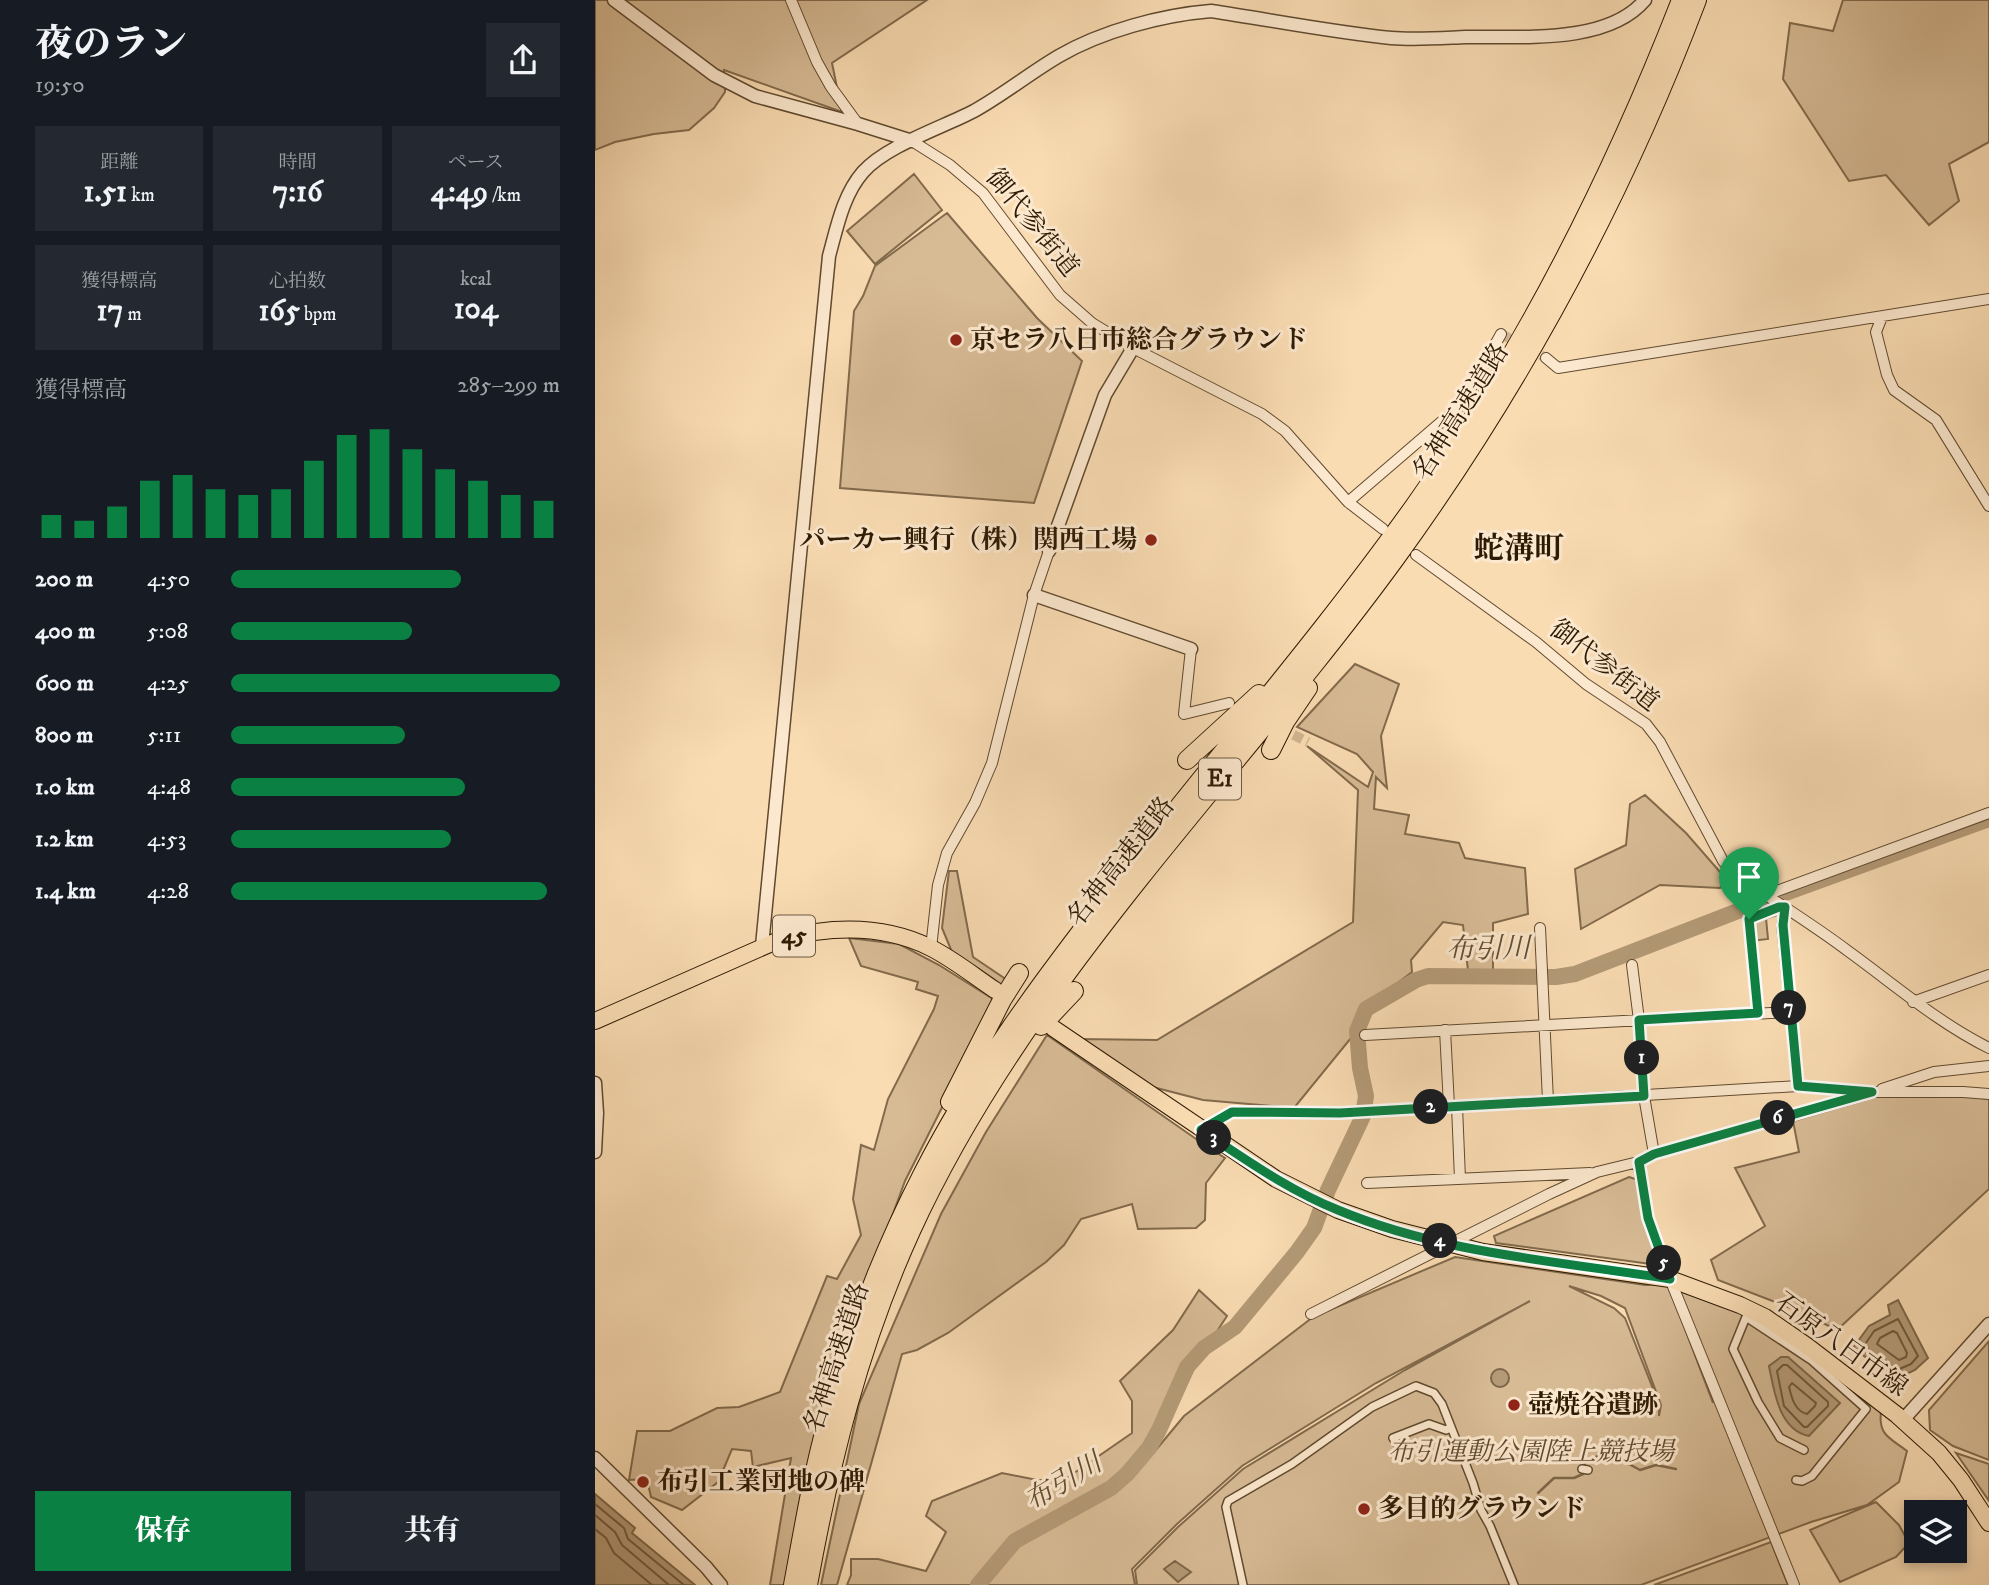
<!DOCTYPE html>
<html lang="ja">
<meta charset="utf-8">
<style>
:root{--surface:#171b24;--page:#242831;--text:#f1f3f6;--muted:#9ea1a6;--accent:#0b8043}
body{margin:0;font-family:"IM FELL DW Pica","Noto Serif JP",serif;background:var(--page);color:var(--text);height:100vh;display:flex;flex-direction:column;font-size:26px;white-space:nowrap}
*{box-sizing:border-box;margin:0}
p{font-size:23px;color:var(--muted)}
.icon{flex:none;width:38px;height:38px;fill:none;stroke:currentColor;stroke-width:2;stroke-linecap:round;stroke-linejoin:round}
.map{position:relative;flex:1;overflow:hidden}
.sheet{display:flex;flex-direction:column;background:var(--surface);width:595px}
.sheet>*{flex:none}
.controls{position:absolute;left:1309px;top:1500px;display:grid;gap:14px}
.controls a{display:grid;place-items:center;width:63px;height:63px;border-radius:0px;background:var(--surface);box-shadow:0 4px 10px #0003;font-size:35px}
.pin{position:absolute;display:grid;place-items:center;width:60px;height:60px;color:#fff;margin:-72px -30px;border-radius:50% 50% 50% 0;rotate:-45deg;box-shadow:0 0 7px #0007}
.pin .icon{rotate:45deg}
.km{position:absolute;width:35px;height:35px;margin:-18px;border-radius:50%;background:#222;color:#fff;font-size:19px;line-height:35px;text-align:center}
.round{display:grid;place-items:center;flex:none;width:74px;height:74px;border-radius:0px;background:var(--page)}
.overview{display:flex;align-items:center;justify-content:space-between;height:119px;padding:0 35px}
h1{font-size:38px;font-weight:800;line-height:52px}
.figures{display:grid;grid-template-columns:repeat(3,1fr);gap:10px;height:119px;padding:7px 35px}
.figures div{display:grid;align-content:center;border-radius:0px;background:var(--page);text-align:center}
.figures b{font-size:30px;font-weight:800}
.figures small{font-size:19px;font-weight:400}
.figures p{font-size:19px}
.chart{height:196px;padding:14px 35px}
.chart p{display:flex;justify-content:space-between}
.chart svg{width:100%;height:126px;margin-top:7px;stroke:var(--accent);stroke-width:6}
.primary-button{display:flex;gap:14px;margin-top:auto;padding:14px 35px}
.primary-button a{flex:1;height:80px;border-radius:0px;background:var(--accent);color:#fff;font-size:28px;font-weight:800;line-height:80px;text-align:center}
.primary-button a+a{background:var(--page);color:var(--text)}
ul{padding:0 35px;list-style:none;font-size:23px}
li{display:grid;grid-template-columns:112px 84px 1fr;align-items:center;height:52px}
li i{height:18px;border-radius:9px;background:var(--accent)}
main{display:flex;flex:1;min-height:0}
.map>svg:first-child{display:block}
.green{fill:#d7bb95;stroke:#826a4c;stroke-width:2;fill-rule:evenodd}
.water{fill:#b49a77;stroke:#7e6749;stroke-width:2}
.lines{fill:none;stroke-linecap:round;stroke-linejoin:round}
.shore{stroke:#705a3d;stroke-width:2}
.stream{stroke:#7e6749;stroke-width:2.5}
.river{stroke:#b49a77;stroke-width:16}
.minor-tunnel{stroke:#d1b590;stroke-width:10;stroke-dasharray:10 5;stroke-linecap:butt}
.pedestrian-casing{stroke:#604a2f;stroke-width:10}
.minor-casing{stroke:#604a2f;stroke-width:12}
.tertiary-casing{stroke:#604a2f;stroke-width:15}
.primary-casing{stroke:#2d1a03;stroke-width:18}
.motorway-casing{stroke:#2d1a03;stroke-width:20}
.pedestrian{stroke:#fce8ce;stroke-width:7}
.minor{stroke:#fce8ce;stroke-width:10}
.tertiary{stroke:#fce8ce;stroke-width:12}
.primary{stroke:#fadcb3;stroke-width:16}
.motorway{stroke:#fadcb3;stroke-width:18}
.route-casing{stroke:#fff;stroke-width:14}
.route{stroke:#0b8043;stroke-width:9}
.poi-dot{fill:#8f2418;stroke:#fce8ce;stroke-width:2.5}
.labels{text-anchor:middle;dominant-baseline:central;stroke-width:6;stroke-linejoin:round;paint-order:stroke}
.shield{fill:#fce8ce;stroke:#6b5840;stroke-width:2}
.shield-label{font-size:24px;font-weight:bold;fill:#2d1a03}
.street-label{font-size:26px;fill:#2d1a03;stroke:#fce8ce}
.poi-label{font-size:26px;font-weight:bold;fill:#2d1a03;stroke:#fce8ce;text-anchor:start}
.park-label{font-size:26px;font-style:italic;fill:#604a2f;stroke:#fce8ce}
.water-label{font-size:28px;font-style:italic;fill:#634d31;stroke:#fce8ce}
.quarter-label{font-size:30px;font-weight:bold;fill:#2d1a03;stroke:#fce8ce}
</style>
<main>
<section class="sheet">
<div class="overview"><div><h1>夜のラン</h1><p>19:50</p></div><a class="round"><svg class="icon" aria-label="share" viewBox="0 0 24 24"><path d="M12 15V3M7 8l5-5 5 5M5 13v7h14v-7"/></svg></a></div>
<div class="figures">
<div><p>距離</p><b>1.51<small> km</small></b></div>
<div><p>時間</p><b>7:16</b></div>
<div><p>ペース</p><b>4:49<small> /km</small></b></div>
</div>
<div class="figures">
<div><p>獲得標高</p><b>17<small> m</small></b></div>
<div><p>心拍数</p><b>165<small> bpm</small></b></div>
<div><p>kcal</p><b>104</b></div>
</div>
<div class="chart"><p><span>獲得標高</span>285–299 m</p>
<svg viewBox="0 0 160 44" preserveAspectRatio="none"><path d="M5 44V36M15 44V38M25 44V33M35 44V24M45 44V22M55 44V27M65 44V29M75 44V27M85 44V17M95 44V8M105 44V6M115 44V13M125 44V20M135 44V24M145 44V29M155 44V31"/></svg>
</div>
<ul>
<li><b>200 m</b>4:50<i style="width:70%"></i></li>
<li><b>400 m</b>5:08<i style="width:55%"></i></li>
<li><b>600 m</b>4:25<i style="width:100%"></i></li>
<li><b>800 m</b>5:11<i style="width:53%"></i></li>
<li><b>1.0 km</b>4:48<i style="width:71%"></i></li>
<li><b>1.2 km</b>4:53<i style="width:67%"></i></li>
<li><b>1.4 km</b>4:28<i style="width:96%"></i></li>
</ul>
<div class="primary-button"><a>保存</a><a>共有</a></div>
</section>
<div class="map">
<svg width="1394" height="1585" viewBox="0 0 1394 1585">
<rect width="100%" height="100%" fill="#fadcb3"/>
<filter id="stains"><feTurbulence type="fractalNoise" baseFrequency=".00286" numOctaves="4"/><feColorMatrix values="0 0 0 0 .2 0 0 0 0 .09 0 0 0 0 .02 0 0 0 .5 -.17"/></filter>
<radialGradient id="worn" r=".72"><stop offset=".6" stop-color="#630" stop-opacity="0"/><stop offset="1" stop-color="#630" stop-opacity=".3"/></radialGradient>
<path class="green" d="M0 0H332L237 63 247 112 129 70 130 92 119 108 94 130 59 134 20 142 0 150Z
M1248 0H1394V142L1354 164 1364 201 1334 225 1291 175 1254 181 1188 79 1195 23 1238 31Z
M319 174 347 210 280 264 252 231Z
M352 213 442 318 487 361 439 503 245 488 259 311 268 296 280 266Z
M760 664 804 684 786 736 792 788 781 777 779 809 814 815 810 834 864 843 870 858 930 868 933 914 898 923V971H873L868 925 848 922 816 960 817 972 762 1014 756 1038 699 1108 608 1100 550 1085 485 1039 562 1040 758 922 763 790 712 746 773 787 778 772 762 754 702 727Z
M1050 795 1091 833 1132 880 1125 888 1065 885 986 929 980 869 1031 845 1035 804Z
M354 871H362L378 957 412 980 407 986 357 952 347 928Z
M1171 918 1173 939 1157 941 1156 926 1160 921Z
M254 938 304 944 344 965 398 999 383 1036 310 1181 226 1411 194 1585H175L196 1458 158 1467 156 1451 137 1449 123 1482 87 1510 56 1497 52 1479 34 1480 42 1431H75L122 1408 144 1407 185 1392 232 1276 242 1279 266 1235 258 1199 266 1145 279 1150 293 1099 339 1009 343 996 321 989 323 982 266 966Z
M452 1035 614 1148 630 1158 611 1183 610 1220 601 1228 543 1229 537 1204 486 1219 469 1245 451 1262 353 1333 322 1350 307 1354 242 1585H226L264 1404 346 1214 391 1132Z
M1366 1096 1394 1099V1189L1242 1330 1201 1310 1123 1280 1116 1260 1170 1226 1140 1168 1204 1152 1198 1121 1281 1097Z
M1034 1177 1043 1180 1048 1218 1063 1265 901 1243 899 1236Z
M860 1257 1050 1285 1073 1284 1118 1403 1082 1289 1142 1310 1185 1334 1286 1412C1283 1435 1295 1438 1312 1451L1304 1482 1272 1505 1216 1522 1046 1585H542L540 1570 583 1527 648 1469 810 1370 935 1301 781 1383 647 1466 582 1524 537 1569 540 1585H252L256 1575V1559H283L331 1571 351 1532 331 1516 337 1501 407 1473 442 1480H469L537 1433V1401L525 1381 578 1330 604 1290 632 1316 602 1362 560 1451 589 1416 718 1317ZM974 1286 1006 1296 1030 1308 1066 1405 1064 1416V1404L1030 1318 1019 1308Z
M1394 1341V1460L1358 1446 1335 1430 1334 1410Z
M1361 1453 1394 1464V1501Z
M1281 1502 1304 1525 1314 1543 1301 1557 1245 1582 1215 1530Z
M1176 1542 1193 1585H1059Z"/>
<path class="water" d="M1303 1300 1333 1358 1320 1370 1301 1379 1258 1348 1274 1326 1295 1315 1293 1305Z
M1186 1357H1193L1245 1403 1214 1436C1184 1430 1179 1391 1174 1366Z
M896 1378a9 9 0 1 1 18 0a9 9 0 1 1-18 0Z
M0 1494 40 1528 37 1533 100 1585H0Z
M580 1561 596 1572 583 1582 569 1569Z"/>
<g class="lines">
<path class="shore" d="M1303 1319 1323 1356 1316 1364 1302 1370 1269 1346 1279 1331Z
M1298 1331 1302 1333 1312 1353 1311 1357 1304 1360 1282 1344 1285 1338Z
M1188 1365H1192L1233 1402V1406L1212 1427H1209L1189 1406 1182 1371Z
M1197 1383 1221 1403 1220 1406 1212 1414C1200 1411 1197 1399 1194 1387Z
M0 1504 29 1528 33 1539 89 1585
M0 1515 20 1532 27 1545 74 1585
M0 1529 11 1538 19 1553 57 1585"/>
<path class="stream" d="M943 1493 959 1478H979L988 1474 990 1463 1006 1454 1024 1451 1034 1464 1045 1470 1061 1465 1081 1469"/>
<path class="river" d="M383 1585 420 1541 516 1488 532 1474 554 1448 564 1430 592 1367 609 1348 640 1327 702 1252 719 1228 733 1190 768 1116 771 1096 765 1068 762 1031 771 1009 821 980 833 976 961 977 980 974 1174 899 1394 819"/>
<path class="minor-tunnel" d="M906 334 951 358
M685 728 713 742"/>
<defs>
<path id="pedestrian" d="M802 1444 798 1438 834 1424 851 1430 855 1428
M1024 1456 1029 1450
M987 1469 993 1470
M1201 1480 1207 1481 1217 1476 1271 1409 1216 1360 1151 1317 1138 1349 1163 1402 1185 1438 1209 1450
M648 1585 631 1507 633 1501 697 1464 777 1407 821 1386 839 1393 847 1404 878 1483 886 1510 895 1526 919 1585"/>
<path id="minor" d="M196 0 222 62 236 87 263 124
M317 141 355 165 388 193 465 295 497 323 538 348 667 414 690 431 753 502 788 529
M1287 317 1281 332 1292 375 1299 390 1341 420 1394 506
M951 358 963 368 1394 299
M753 502 867 404 906 334
M821 555 941 642 991 684 1051 724 1065 742 1128 861 1138 873C1176 899 1216 923 1253 951 1300 985 1342 1022 1394 1048
M596 649 589 714 634 703
M1171 895 1394 813
M945 928 953 1101
M336 948 343 885 352 853 380 803 397 763 439 595 454 551
M1037 965 1044 1020 1049 1096 1059 1154
M1318 1002 1394 975
M1163 1013 1154 919 1190 907 1187 925 1203 1086
M850 1030 854 1106
M770 1035 1194 1012
M1287 1089 1339 1072 1394 1066
M862 1106 865 1179
M606 1130 637 1112 745 1113 1203 1086 1277 1092H1368L1394 1094
M1043 1162 1053 1218 1075 1279 1199 1585
M772 1183 995 1173
M716 1314 954 1194 1002 1172 1043 1162 1059 1154 1269 1094"/>
<path id="tertiary" d="M19 0 119 75 160 96 263 124 317 141
M454 551 510 395 538 348
M439 595 596 649
M167 946 234 256C242 227 248 195 268 172 291 146 346 128 379 111 408 95 435 73 464 56 507 31 567 15 616 11 676 20 736 32 796 38 821 40 847 38 871 37 925 36 1012 45 1050 0
M0 1083 2 1113 0 1152
M1307 1421 1394 1324
M0 1458 111 1567 126 1585"/>
<path id="primary" d="M0 1021 186 939C236 926 288 924 336 948 358 959 379 976 400 990
M458 1028 681 1179 743 1210 797 1229 888 1252 1075 1279 1145 1305 1170 1317 1212 1346 1302 1415 1344 1453 1366 1480 1394 1523"/>
<path id="motorway" d="M676 750 690 722 713 688
M592 760 664 694
M446 1026 479 991
M355 1102 407 1000 424 973
M198 1585C208 1531 217 1476 232 1422 255 1336 287 1253 328 1173 380 1071 448 980 518 890 618 761 725 638 820 505 930 350 1017 177 1086 0
M213 1585C235 1463 264 1345 316 1231 432 978 638 781 800 559 925 387 1027 198 1102 0"/>
</defs>
<use href="#pedestrian" class="pedestrian-casing"/>
<use href="#minor" class="minor-casing"/>
<use href="#tertiary" class="tertiary-casing"/>
<use href="#primary" class="primary-casing"/>
<use href="#motorway" class="motorway-casing"/>
<use href="#pedestrian" class="pedestrian"/>
<use href="#minor" class="minor"/>
<use href="#tertiary" class="tertiary"/>
<use href="#primary" class="primary"/>
<use href="#motorway" class="motorway"/>
</g>
<g class="lines">
<defs>
<path id="route" d="M1184 907H1190L1188 925 1203 1086 1277 1092 1059 1154 1044 1162 1053 1218 1075 1279C964 1261 848 1254 743 1210 693 1190 650 1159 606 1130L637 1112 745 1113 1049 1096 1044 1020 1163 1013 1154 919Z"/>
</defs>
<use href="#route" class="route-casing"/>
<use href="#route" class="route"/>
</g>
<g class="poi-dot">
<circle cx="361" cy="340" r="7"/>
<circle cx="556" cy="540" r="7"/>
<circle cx="919" cy="1405" r="7"/>
<circle cx="48" cy="1482" r="7"/>
<circle cx="769" cy="1509" r="7"/>
</g>
<g class="labels">
<g class="shield">
<rect x="604" y="758.5" width="42" height="41" rx="5"/>
<rect x="178" y="915.5" width="42" height="41" rx="5"/>
</g>
<g class="shield-label">
<text x="625" y="779">E1</text>
<text x="199" y="936">45</text>
</g>
<g class="street-label">
<text transform="translate(437 223) rotate(51)">御代参街道</text>
<text transform="translate(866 412) rotate(-58)">名神高速道路</text>
<text transform="translate(1009 666) rotate(38)">御代参街道</text>
<text transform="translate(526 862) rotate(-52)">名神高速道路</text>
<text transform="translate(1246 1345) rotate(36)">石原八日市線</text>
<text transform="translate(242 1358) rotate(-72)">名神高速道路</text>
</g>
<g class="poi-label">
<text x="375" y="340">京セラ八日市総合グラウンド</text>
<text x="542" y="540" text-anchor="end">パーカー興行（株）関西工場</text>
<text x="933" y="1405">壺焼谷遺跡</text>
<text x="62" y="1482">布引工業団地の碑</text>
<text x="783" y="1509">多目的グラウンド</text>
</g>
<g class="park-label">
<text x="936" y="1452">布引運動公園陸上競技場</text>
</g>
<g class="water-label">
<text transform="translate(893 949) rotate(-1)">布引川</text>
<text transform="translate(468 1482) rotate(-31)">布引川</text>
</g>
<g class="quarter-label">
<text x="924" y="549">蛇溝町</text>
</g>
</g>
<rect width="100%" height="100%" filter="url(#stains)"/>
<rect width="100%" height="100%" fill="url(#worn)"/>
</svg>
<div class="controls">
<a><svg class="icon" aria-label="layers" viewBox="0 0 24 24"><path d="M12 4l9 5-9 5-9-5zM3 14l9 5 9-5"/></svg></a>
</div>
<div class="pin" style="left:1154px;top:919px;background:#1e9e55"><svg class="icon" aria-label="arrive" viewBox="0 0 24 24"><path d="M6 21V4h12l-3 4 3 4H6"/></svg></div>
<b class="km" style="left:1047px;top:1058px">1</b>
<b class="km" style="left:836px;top:1107px">2</b>
<b class="km" style="left:619px;top:1138px">3</b>
<b class="km" style="left:845px;top:1241px">4</b>
<b class="km" style="left:1069px;top:1263px">5</b>
<b class="km" style="left:1183px;top:1118px">6</b>
<b class="km" style="left:1194px;top:1008px">7</b>
</div>
</main>
